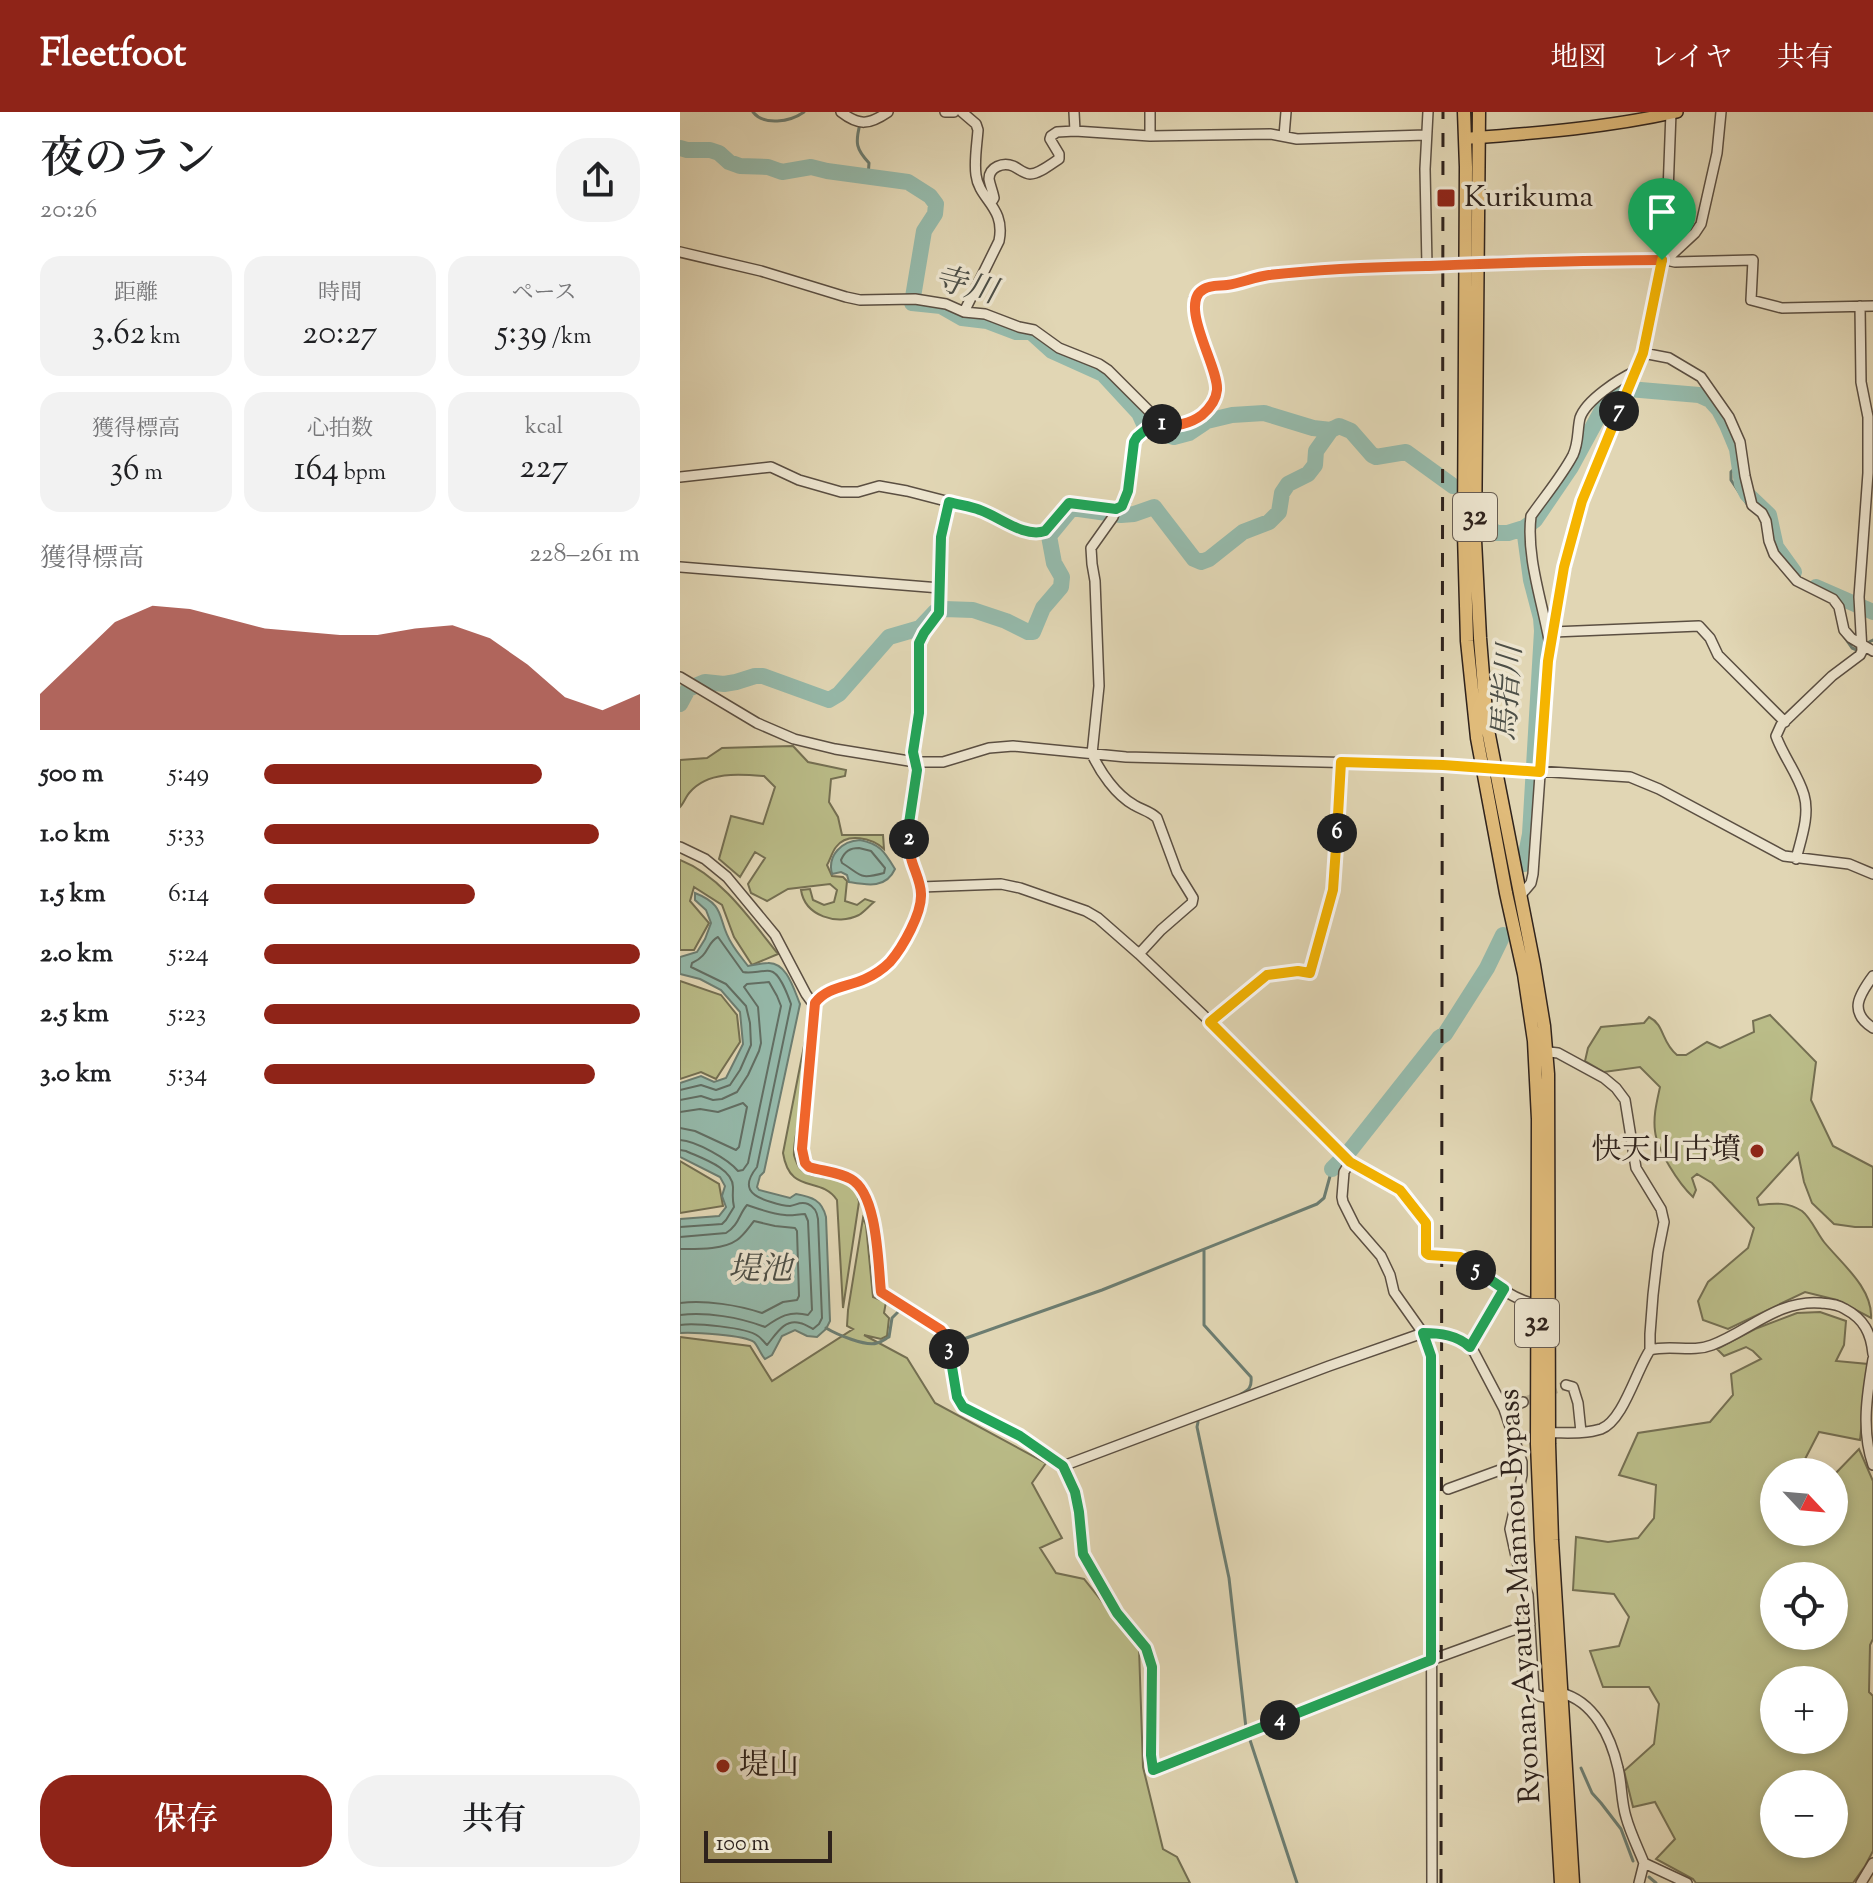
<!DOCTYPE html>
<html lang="ja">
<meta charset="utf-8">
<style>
:root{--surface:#fff;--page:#f2f2f2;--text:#202124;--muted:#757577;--accent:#8f2418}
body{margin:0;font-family:"Sorts Mill Goudy","Noto Serif JP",serif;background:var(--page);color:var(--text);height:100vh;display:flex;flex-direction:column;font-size:30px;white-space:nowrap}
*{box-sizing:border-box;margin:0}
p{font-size:26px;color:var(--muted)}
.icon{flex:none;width:44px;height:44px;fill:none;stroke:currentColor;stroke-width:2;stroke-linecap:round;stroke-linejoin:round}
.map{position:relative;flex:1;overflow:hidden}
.drawer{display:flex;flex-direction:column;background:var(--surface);width:680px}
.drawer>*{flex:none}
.needle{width:52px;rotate:116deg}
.fabs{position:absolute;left:1080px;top:1346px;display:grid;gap:16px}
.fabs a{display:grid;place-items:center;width:88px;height:88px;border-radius:50%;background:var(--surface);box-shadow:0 4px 12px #0003;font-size:40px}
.scale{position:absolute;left:24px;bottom:20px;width:128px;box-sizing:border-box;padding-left:8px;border:4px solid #2e221c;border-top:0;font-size:22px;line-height:28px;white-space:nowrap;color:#2e221c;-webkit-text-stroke:6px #ece4ce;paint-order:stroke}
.pin{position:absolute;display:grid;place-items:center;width:68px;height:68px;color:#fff;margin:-82px -34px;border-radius:50% 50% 50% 0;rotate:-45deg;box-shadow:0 0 8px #0007}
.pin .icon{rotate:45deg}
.km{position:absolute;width:40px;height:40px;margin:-20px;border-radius:50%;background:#222;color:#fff;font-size:22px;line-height:40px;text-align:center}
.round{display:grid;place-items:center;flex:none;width:84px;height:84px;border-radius:32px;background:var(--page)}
.overview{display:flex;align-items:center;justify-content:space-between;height:136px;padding:0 40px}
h1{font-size:44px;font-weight:600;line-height:60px}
.metrics{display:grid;grid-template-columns:repeat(3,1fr);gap:12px;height:136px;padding:8px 40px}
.metrics div{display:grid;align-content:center;border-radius:20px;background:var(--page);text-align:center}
.metrics b{font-size:34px;font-weight:600}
.metrics small{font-size:22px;font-weight:400}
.metrics p{font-size:22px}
.chart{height:224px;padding:16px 40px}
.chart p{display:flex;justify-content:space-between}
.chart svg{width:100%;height:144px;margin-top:8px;fill:var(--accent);opacity:.7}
.action{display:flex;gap:16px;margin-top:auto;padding:16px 40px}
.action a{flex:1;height:92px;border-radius:32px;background:var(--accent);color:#fff;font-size:32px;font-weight:600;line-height:92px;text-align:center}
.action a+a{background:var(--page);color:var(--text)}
ul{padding:0 40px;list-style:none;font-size:26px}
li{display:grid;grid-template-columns:128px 96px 1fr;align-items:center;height:60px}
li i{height:20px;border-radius:10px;background:var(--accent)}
header{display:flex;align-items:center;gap:48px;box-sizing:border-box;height:112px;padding:0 40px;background:var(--accent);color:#fff}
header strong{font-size:38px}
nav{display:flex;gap:44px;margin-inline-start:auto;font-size:28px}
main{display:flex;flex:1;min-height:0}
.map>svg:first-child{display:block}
.green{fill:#babc88;stroke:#746f52;stroke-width:2;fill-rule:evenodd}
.water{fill:#95b9aa;stroke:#6c7d71;stroke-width:2}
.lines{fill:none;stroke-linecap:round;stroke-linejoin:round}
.shore{stroke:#626e63;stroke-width:2}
.stream{stroke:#6c7d71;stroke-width:3}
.river{stroke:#95b9aa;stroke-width:16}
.minor-tunnel{stroke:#bdb296;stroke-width:9;stroke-dasharray:9 4.5;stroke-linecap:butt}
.minor-casing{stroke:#5b4f42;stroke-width:12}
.major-casing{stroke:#2e221c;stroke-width:14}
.highway-casing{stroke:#2e221c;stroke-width:15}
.minor{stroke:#ece4ce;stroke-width:9}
.major{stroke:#e0bb7a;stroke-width:11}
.highway{stroke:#e0bb7a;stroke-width:12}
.rail{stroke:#2e221c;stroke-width:3;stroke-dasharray:14 14;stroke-linecap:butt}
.minor-bridge-casing{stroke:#5b4f42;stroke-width:12;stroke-linecap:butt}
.minor-bridge{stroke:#ece4ce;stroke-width:9}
.split-1-casing{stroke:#fff;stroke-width:16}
.split-2-casing{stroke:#fff;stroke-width:16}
.split-3-casing{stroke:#fff;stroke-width:16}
.split-4-casing{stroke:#fff;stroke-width:16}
.split-5-casing{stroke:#fff;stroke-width:16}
.split-6-casing{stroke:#fff;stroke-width:16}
.split-7-casing{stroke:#fff;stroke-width:16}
.split-8-casing{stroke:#fff;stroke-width:16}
.split-1{stroke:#f0652b;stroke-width:10}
.split-2{stroke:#22a559;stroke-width:10}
.split-3{stroke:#f0652b;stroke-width:10}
.split-4{stroke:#22a559;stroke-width:10}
.split-5{stroke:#22a559;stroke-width:10}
.split-6{stroke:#f5b400;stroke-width:10}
.split-7{stroke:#f5b400;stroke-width:10}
.split-8{stroke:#f5b400;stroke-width:10}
.poi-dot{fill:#8f2418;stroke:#ece4ce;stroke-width:3}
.labels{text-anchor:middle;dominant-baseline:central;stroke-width:7;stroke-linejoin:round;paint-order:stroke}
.shield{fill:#ece4ce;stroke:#675c51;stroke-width:2}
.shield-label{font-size:28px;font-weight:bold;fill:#2e221c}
.poi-label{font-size:30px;fill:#2e221c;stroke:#ece4ce;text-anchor:start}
.street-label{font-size:30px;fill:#2e221c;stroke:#ece4ce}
.water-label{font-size:32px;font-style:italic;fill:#4d4f47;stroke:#ece4ce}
</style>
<header>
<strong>Fleetfoot</strong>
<nav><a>地図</a><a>レイヤ</a><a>共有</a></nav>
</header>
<main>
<section class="drawer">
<div class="overview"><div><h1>夜のラン</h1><p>20:26</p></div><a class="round"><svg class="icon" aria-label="share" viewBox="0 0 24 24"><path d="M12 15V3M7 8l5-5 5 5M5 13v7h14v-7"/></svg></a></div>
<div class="metrics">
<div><p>距離</p><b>3.62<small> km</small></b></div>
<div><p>時間</p><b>20:27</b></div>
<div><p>ペース</p><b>5:39<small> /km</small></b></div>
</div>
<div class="metrics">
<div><p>獲得標高</p><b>36<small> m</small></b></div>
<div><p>心拍数</p><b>164<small> bpm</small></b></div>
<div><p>kcal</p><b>227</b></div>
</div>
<div class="chart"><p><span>獲得標高</span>228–261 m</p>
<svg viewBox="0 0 160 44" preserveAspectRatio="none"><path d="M0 44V33L10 22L20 11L30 6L40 7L50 10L60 13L70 14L80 15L90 15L100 13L110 12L120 16L130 24L140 34L150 38L160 33V44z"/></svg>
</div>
<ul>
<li><b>500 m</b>5:49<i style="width:74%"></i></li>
<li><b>1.0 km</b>5:33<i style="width:89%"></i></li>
<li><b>1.5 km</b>6:14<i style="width:56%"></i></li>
<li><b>2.0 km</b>5:24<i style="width:100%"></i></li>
<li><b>2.5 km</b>5:23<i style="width:100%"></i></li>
<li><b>3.0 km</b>5:34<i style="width:88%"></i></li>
</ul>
<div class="action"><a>保存</a><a>共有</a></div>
</section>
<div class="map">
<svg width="1193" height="1771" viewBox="0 0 1193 1771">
<rect width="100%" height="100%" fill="#e1d6b4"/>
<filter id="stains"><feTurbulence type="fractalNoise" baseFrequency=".0025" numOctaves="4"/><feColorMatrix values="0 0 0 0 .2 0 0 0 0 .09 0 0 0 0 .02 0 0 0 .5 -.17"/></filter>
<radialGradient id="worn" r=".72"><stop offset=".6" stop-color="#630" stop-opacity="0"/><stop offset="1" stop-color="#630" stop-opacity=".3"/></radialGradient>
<path class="green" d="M113 634 128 650 166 658 165 664 151 667 149 690 158 705 162 723H203L204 737C192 726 167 720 156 735 152 740 150 748 147 753L152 764 163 765 167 769 165 789 177 793 185 787 194 790C189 794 184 800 179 803 157 814 125 804 121 778L130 777 133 788 144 793 154 790 157 778 150 772 108 777 87 789 71 781 68 772 85 746 75 740 60 765 39 747 51 704 83 712 95 675 84 664C60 662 28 659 10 680 6 684 4 691 0 695V648L27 646 42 636Z
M0 748C41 764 71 808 98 842L72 853 54 825 42 793 14 775 10 789 29 811 14 838H0Z
M0 869 41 883 57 903 60 930 36 967 21 960 0 967Z
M1090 903 1136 950 1131 988 1153 1034 1193 1055V1115H1175L1154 1112 1132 1091 1124 1070 1118 1041 1077 1086 1079 1093C1095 1091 1108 1090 1122 1099 1131 1106 1137 1121 1144 1130 1160 1150 1193 1176 1191 1206L1157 1188 1125 1180 1048 1217 1023 1208 1018 1189 1028 1170 1068 1136 1074 1116 1032 1071 1017 1062 1012 1066 1016 1078 1013 1085C999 1072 977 1038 975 1019 973 1004 977 989 980 975L960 955 924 960 905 949 908 936 921 915 964 911 969 905C985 913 981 930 997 943H1006L1027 930 1040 936 1074 920 1073 909Z
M125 929C125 952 124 975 120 999 119 1011 113 1031 114 1043 114 1044 118 1054 119 1055 132 1074 175 1055 179 1090L163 1196 157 1088C140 1063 110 1084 103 1041Z
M0 1049 39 1072 43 1094 0 1101Z
M183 1106 186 1113 193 1185 206 1190 204 1201 209 1206 207 1224 201 1227 184 1223 227 1246 255 1291 366 1351 352 1371 382 1426 360 1436 376 1461 404 1467 459 1536 463 1655 483 1737 497 1745 510 1771H0V1225L70 1234 92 1269 173 1217 167 1214 168 1198Z
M1140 1200 1166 1209 1164 1233 1156 1249 1188 1252 1180 1328 1139 1320 1123 1351 1136 1360H1094V1420H1154V1363L1179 1337 1193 1369V1527L1190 1533 1189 1580 1193 1584V1739L1185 1754 1173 1771H1016L1013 1767 976 1747 995 1727 975 1690 953 1695 944 1659 974 1632 979 1592 969 1575H923L910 1539 939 1534 949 1505 934 1482 893 1478 896 1425 928 1430 958 1426 974 1406 976 1373 939 1363 958 1321 1030 1310 1053 1283 1051 1262 1081 1247 1073 1239 1066 1235 1044 1244 1037 1237 1075 1217 1117 1201ZM1094 1464H1154V1524H1094ZM1094 1568H1154V1628H1094ZM1094 1672H1154V1732H1094Z"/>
<path class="water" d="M180 728C200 732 204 739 215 757 206 777 187 773 169 770L167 763 161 760 152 762C147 743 162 729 180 728Z
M15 781C48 794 36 807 52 832 56 839 62 846 68 854 74 853 82 851 88 851 107 850 114 878 120 892L84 1060 80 1064 77 1075 79 1078 110 1086 116 1082C132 1085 142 1088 146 1105L150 1209 146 1217 137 1225 127 1224 115 1218 102 1224 92 1243 85 1247C81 1243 78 1234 74 1230 65 1223 12 1220 0 1221V1107L39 1104 46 1095 42 1084 45 1074 40 1065 0 1045V971L21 964 34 970 46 966 63 932 60 900 41 878 20 867 0 862V845L17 840 25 827 31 811 26 798 15 788Z"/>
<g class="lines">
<path class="shore" d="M179 736 191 739 205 756 204 761C178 768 182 763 162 751L161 748C165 739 170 736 179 736Z
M0 978 21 973 36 978 50 973 60 958 71 933 70 911 66 894 46 872 11 855 12 851C30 843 26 831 38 825L63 860C72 862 81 858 90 859 100 860 108 884 111 892L77 1055C61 1075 70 1084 91 1090 97 1092 104 1094 110 1094 117 1093 120 1089 128 1092 135 1095 137 1100 138 1107L142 1206 139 1212 133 1217C129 1215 125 1212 120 1211 104 1206 95 1224 87 1233 84 1230 81 1226 78 1224 66 1215 15 1211 0 1213
M0 988 21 984 33 988 42 987 57 980 68 963 79 939 81 931 78 895 64 875 67 872 89 870 97 884 101 894 68 1051 63 1058 58 1059C48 1047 16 1029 0 1028
M0 1000 20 997 38 1000 63 991 67 995 59 1035 56 1038 15 1019 0 1016
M0 1038 6 1039C21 1046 53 1056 53 1075 53 1084 52 1086 54 1095L46 1108 42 1112 0 1115
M0 1125 46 1121C59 1113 59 1102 67 1093 79 1097 92 1102 105 1103 112 1104 118 1102 125 1102L128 1109 132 1198 128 1203C110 1198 99 1205 85 1215 59 1205 27 1200 0 1203
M0 1137C17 1137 43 1138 57 1128 64 1123 69 1115 74 1109L95 1114 115 1116 117 1119 119 1184 117 1188 103 1190 82 1201C58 1193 26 1188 0 1191"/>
<path class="stream" d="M73 0C84 14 110 10 124 0
M180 12C175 31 176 37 189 51L188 65
M1059 353 1051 360V368L1067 392
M1163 523 1172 536 1177 538
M1189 530 1193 528
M524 1138V1213L571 1265C572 1275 569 1278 561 1282
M146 1216C156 1222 186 1235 197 1231 202 1230 205 1227 209 1225L212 1206 220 1198 256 1221 264 1234
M275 1230 422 1178 637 1092 644 1086 652 1057
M518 1310 517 1315 549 1466 566 1616
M569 1625 617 1771
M901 1656 912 1681 921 1691 941 1717 953 1749
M969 1765 976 1771"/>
<path class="river" d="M0 36 7 38H30L39 41 49 50 60 54 88 55 102 60 131 55 147 59 228 70 250 84 256 92 255 102 244 119 232 191 261 194 282 206 307 209 336 220H351L372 239 423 262 459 301 464 312 476 320 494 325 509 321 527 309 552 303 584 301 633 316 651 318 659 314 671 319 692 343 696 345 726 340 773 374
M807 413 816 421H828L844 416 855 408 891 355 929 285 937 276 1019 283 1030 288 1039 298 1047 313 1057 337 1062 372 1067 382 1089 403 1096 435 1114 460
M844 416 851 468 861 506 862 519 850 722 844 752
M1136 475 1193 500
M0 592 8 577 25 570 44 572 56 570 75 564H83L149 588 159 582 209 525 240 516 255 500 264 497 293 498 326 509 348 520H353L363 496 381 475 382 465 374 451 369 424 392 396 441 403 454 402 474 395 514 447 521 450 529 447 563 420 589 410 599 400 602 381 608 372 628 362 635 353 636 339 651 318
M652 1057 668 1041 759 926 765 922 807 856 823 823"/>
<path class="minor-tunnel" d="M843 1290 886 1273"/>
<defs>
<path id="minor" d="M161 0C179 14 189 13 208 0
M265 0H274
M282 0 296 12 298 18C297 32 294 49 296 63 299 88 326 95 319 129L284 200
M394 0 395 19 470 24
M470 0V24L590 22 617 27 746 23
M604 24 606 0
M311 91 314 86C313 80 310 73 309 67 309 55 323 50 333 54 338 56 344 62 350 62 359 62 371 52 379 47V42L370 27 371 24 377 20 395 19
M0 140 81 159 166 185 180 188 235 187 266 192 284 200 305 202 339 215 354 218 379 236 419 252 428 258 469 299 476 309 489 314 513 309 530 295 536 286 537 277 536 265 518 213 514 198V187L517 182 528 175 559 172 584 164 689 155 838 149 986 148 995 150 1073 148 1071 188 1102 196 1193 194
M986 148 1015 121 1021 112 1037 41 1041 0
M747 154 745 57 748 0
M963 241 989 246 1021 265 1049 305 1060 330 1065 364 1072 393 1082 401 1086 409 1089 429 1094 442 1117 469 1153 487 1159 495 1164 518 1171 526 1193 539
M0 365 91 355 119 368 161 380H178L199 374 227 379 301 398 351 421H362L365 419 389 391 436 397
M269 390 261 425 259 501 244 521 239 531 238 546 239 601 233 640 237 658 228 718 231 745 241 775 242 787 240 798 225 827 208 852 187 866 145 880 135 891 122 1037 125 1051 129 1055C142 1059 159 1060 171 1067 198 1082 198 1153 201 1180L261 1218 265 1223 275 1266 277 1285 283 1295 340 1324 383 1354 395 1380 399 1400 403 1442 437 1501 466 1536 472 1555 471 1643 473 1658 751 1548 850 1512
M0 455 260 476
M873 520 1019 514 1030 526 1038 543 1105 610
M869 528C862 489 846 444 851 404 865 384 882 364 893 343 899 330 897 319 900 306 906 288 939 267 956 259
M0 565 77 611 114 627 155 637 235 650H263L309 636 333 634 446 645 763 653 950 665 979 677 1104 744 1169 752 1193 762
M0 735 25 747 47 765 95 823 126 882 131 889 135 891
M1116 747C1121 727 1130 703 1124 683 1118 662 1103 644 1096 624L1101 613 1152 564 1180 543 1182 539 1179 485 1188 361V305L1181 270 1180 194
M241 775 321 772 340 776 406 799 418 806 459 842 540 919 670 1050 720 1078 746 1111V1137L749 1143
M840 784 851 771 853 762 868 549 880 477 902 389 918 347 963 241 969 217 982 148 987 107 991 0
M459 842 481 818 512 791 513 786 497 760 477 706C470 699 462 698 454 693 436 683 420 660 412 642L419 574 415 469 412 452 411 436 433 405 436 397 442 394 446 389 454 330 457 325 476 309
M1193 864C1179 883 1168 900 1193 916
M530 910 587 863 618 859 630 861 653 778 661 650
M860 939 878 941 924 966 936 976 945 988 956 1056 981 1097 984 1110 978 1140 973 1183 970 1222V1238
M670 1050 664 1060 662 1085 663 1090 675 1114 701 1144 710 1163 714 1180 743 1221 751 1244 752 1771
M773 1143C786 1146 795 1157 805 1165 819 1176 839 1190 857 1192
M790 1235 824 1177
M1193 1247C1187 1282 1181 1319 1193 1353
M886 1273 893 1275 898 1291 901 1320
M824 1297 843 1290
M863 1321C882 1320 903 1323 921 1317 943 1309 956 1259 970 1238 990 1232 1012 1241 1032 1233 1069 1219 1099 1187 1141 1191 1150 1192 1157 1192 1165 1197 1184 1207 1191 1221 1193 1242
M842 1350V1363L830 1417 839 1458 848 1483 854 1580 859 1584 870 1586
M383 1354 649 1254 743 1221H762L776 1226 785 1231 794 1240 824 1297 842 1350 768 1377
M881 1581C914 1589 931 1625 938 1656 942 1672 941 1689 946 1705 950 1720 958 1736 964 1751L1007 1771
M959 1771 964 1751
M1181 1771 1193 1751"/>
<path id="major" d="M791 26C860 21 930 15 997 0"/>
<path id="highway" d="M784 0 786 55 784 422 787 529 797 626 826 781 844 862 854 929 858 1007 857 1332 861 1428 881 1771
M799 0 795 428 800 526 807 613 854 853 864 914 868 962 869 1332 872 1428 893 1771"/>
</defs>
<use href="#minor" class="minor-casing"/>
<use href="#major" class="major-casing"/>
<use href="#highway" class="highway-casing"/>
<use href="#minor" class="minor"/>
<use href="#major" class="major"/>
<use href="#highway" class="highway"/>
<path class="rail" d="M761 1771 763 0"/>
<defs>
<path id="minor-bridge" d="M749 1143H773"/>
</defs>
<use href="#minor-bridge" class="minor-bridge-casing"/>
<use href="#minor-bridge" class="minor-bridge"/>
</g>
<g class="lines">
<defs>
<path id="split-1" d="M482 312C495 315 510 312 522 303 529 297 536 289 537 278 539 255 497 191 524 177 530 173 540 174 547 173 562 171 574 165 589 163 641 157 693 155 746 154 825 151 903 148 982 148"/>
<path id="split-2" d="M229 727 228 718 237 658 233 640 239 601V531L244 521 259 501 261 425 269 390C279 393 290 394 300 398 320 405 344 426 365 419L389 391 436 397 442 394 448 379 454 330 457 325 476 309 482 312"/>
<path id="split-3" d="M229 727C230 734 230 740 231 746 234 758 241 770 241 782 242 801 223 835 210 850 203 857 194 863 185 867 167 875 147 875 135 891L122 1037 125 1051 129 1055C142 1059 159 1060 171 1067 198 1082 198 1153 201 1180L261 1218 265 1223 269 1237"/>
<path id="split-4" d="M269 1237 277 1285 283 1295 340 1324 383 1354 395 1380 399 1400 403 1442 437 1501 466 1536 472 1555 471 1643 473 1658 600 1608"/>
<path id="split-5" d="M600 1608 751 1548V1244L743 1221C760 1221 777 1223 790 1235L824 1177 796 1158"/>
<path id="split-6" d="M657 721 653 778 630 861 618 859 587 863 530 910 670 1050 720 1078 746 1111V1141L749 1143 780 1145 796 1158"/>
<path id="split-7" d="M657 721 661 650 763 653 860 660 868 549 884 455 902 389 939 299"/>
<path id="split-8" d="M939 299 963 241 982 148"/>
</defs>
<use href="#split-1" class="split-1-casing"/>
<use href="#split-2" class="split-2-casing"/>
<use href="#split-3" class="split-3-casing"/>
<use href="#split-4" class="split-4-casing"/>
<use href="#split-5" class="split-5-casing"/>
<use href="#split-6" class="split-6-casing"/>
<use href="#split-7" class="split-7-casing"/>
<use href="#split-8" class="split-8-casing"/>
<use href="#split-1" class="split-1"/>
<use href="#split-2" class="split-2"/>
<use href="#split-3" class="split-3"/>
<use href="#split-4" class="split-4"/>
<use href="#split-5" class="split-5"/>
<use href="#split-6" class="split-6"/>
<use href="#split-7" class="split-7"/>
<use href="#split-8" class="split-8"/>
</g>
<g class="poi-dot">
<rect x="756" y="76" width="20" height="20" rx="4"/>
<circle cx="1077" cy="1039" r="8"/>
<circle cx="43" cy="1654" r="8"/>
</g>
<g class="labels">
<g class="shield">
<rect x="773" y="381" width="44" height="48" rx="6"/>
<rect x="835" y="1187" width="44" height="48" rx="6"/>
</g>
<g class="shield-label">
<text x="795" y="405">32</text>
<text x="857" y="1211">32</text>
</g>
<g class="poi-label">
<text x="784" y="86">Kurikuma</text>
<text x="1061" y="1039" text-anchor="end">快天山古墳</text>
<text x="59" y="1654">堤山</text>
</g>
<g class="street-label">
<text transform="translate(841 1484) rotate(-93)">Ryonan-Ayauta-Mannou Bypass</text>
</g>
<g class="water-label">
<text transform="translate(285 175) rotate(14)">寺川</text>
<text transform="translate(829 581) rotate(-86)">馬指川</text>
<text x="80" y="1159">堤池</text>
</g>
</g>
<rect width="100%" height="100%" filter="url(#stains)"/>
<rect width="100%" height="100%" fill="url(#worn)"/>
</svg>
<div class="fabs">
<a><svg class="needle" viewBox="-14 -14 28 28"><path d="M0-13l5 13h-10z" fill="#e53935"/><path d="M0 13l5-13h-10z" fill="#757577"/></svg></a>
<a><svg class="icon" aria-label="locate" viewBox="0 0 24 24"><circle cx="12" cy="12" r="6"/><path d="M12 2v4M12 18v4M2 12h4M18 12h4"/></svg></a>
<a>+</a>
<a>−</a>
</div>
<div class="scale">100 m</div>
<div class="pin" style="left:982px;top:148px;background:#1e9e55"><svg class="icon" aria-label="arrive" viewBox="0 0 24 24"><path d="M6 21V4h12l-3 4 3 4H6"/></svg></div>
<b class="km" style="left:482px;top:312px">1</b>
<b class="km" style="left:229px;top:727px">2</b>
<b class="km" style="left:269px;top:1237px">3</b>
<b class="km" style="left:600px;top:1608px">4</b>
<b class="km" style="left:796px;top:1158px">5</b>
<b class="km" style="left:657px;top:721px">6</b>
<b class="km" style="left:939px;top:299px">7</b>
</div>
</main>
